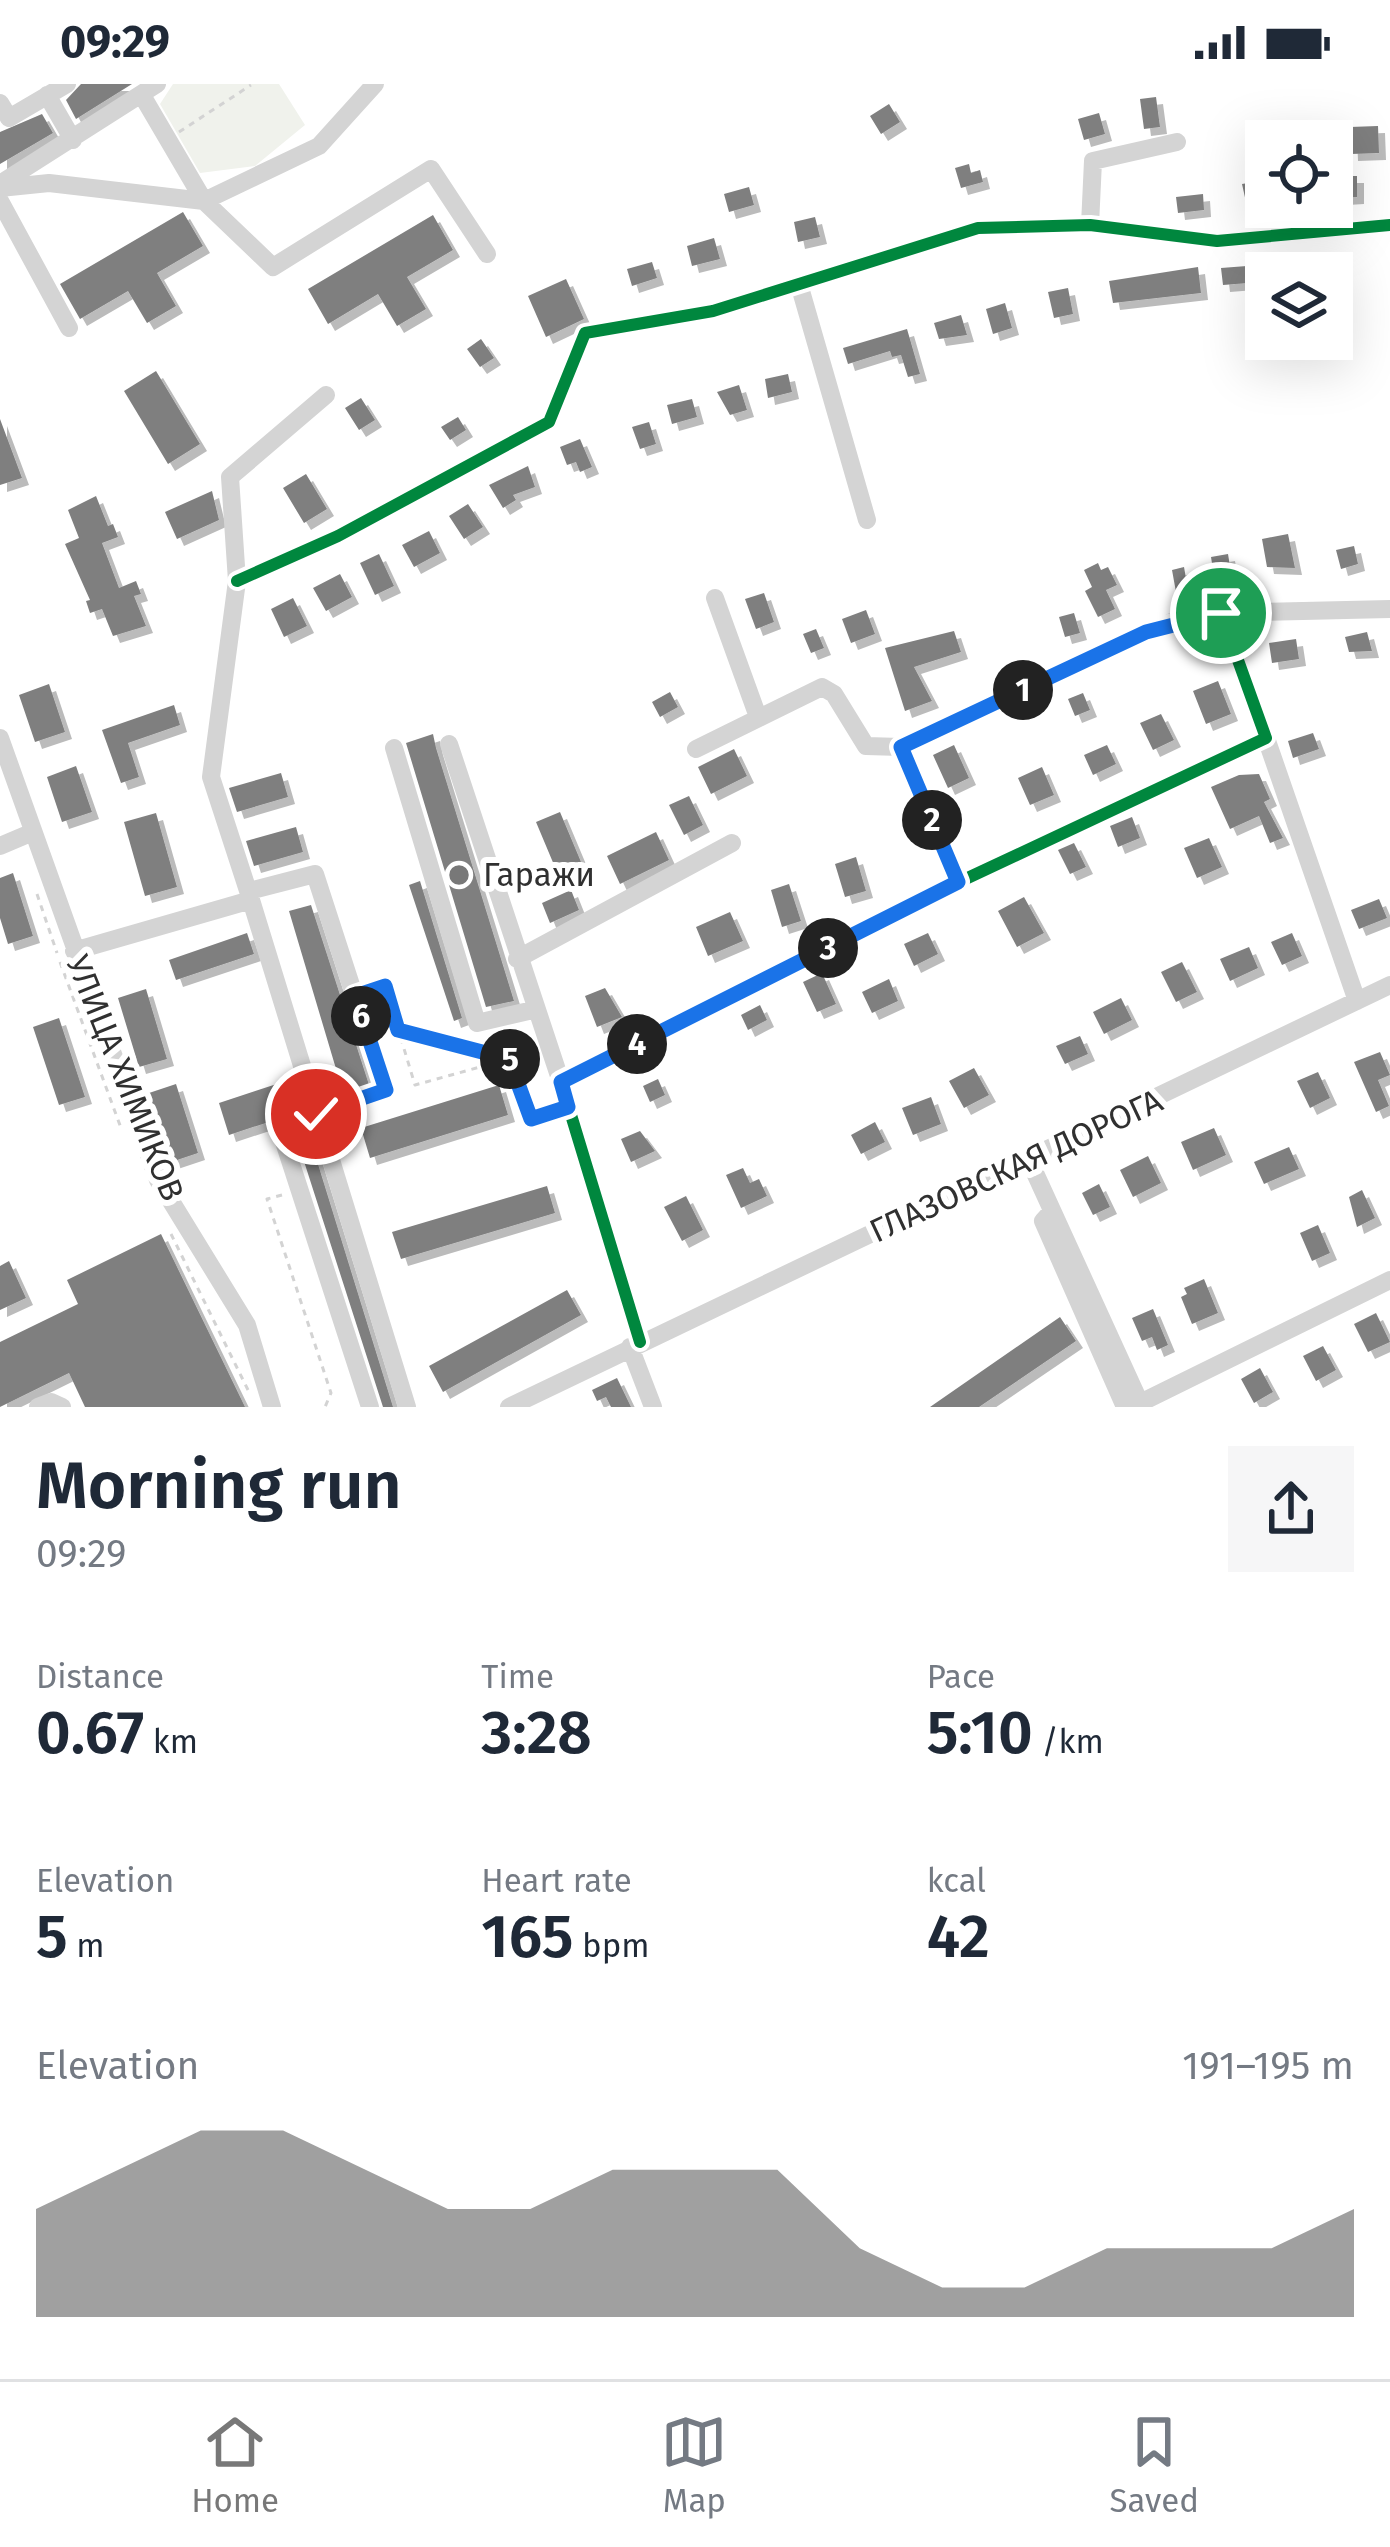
<!DOCTYPE html>
<meta charset="utf-8">
<style>
:root{--surface:#fff;--page:#f6f6f7;--text:#1f2937;--muted:#747a83;--line:#e0e1e3;--accent:#787878}
body{margin:0;font-family:"Fira Sans",sans-serif;background:var(--page);color:var(--text);height:100vh;display:flex;flex-direction:column;font-size:45px;white-space:nowrap}
*{box-sizing:border-box;margin:0}
p{font-size:39px;color:var(--muted)}
.icon{flex:none;width:66px;height:66px;fill:none;stroke:currentColor;stroke-width:2;stroke-linecap:round;stroke-linejoin:round}
.map{position:relative;height:1323px;overflow:hidden}
.side{display:flex;flex-direction:column;background:var(--surface);flex:1}
.side>*{flex:none}
.controls{position:absolute;left:1245px;top:36px;display:grid;gap:24px}
.controls a{display:grid;place-items:center;width:108px;height:108px;border-radius:0px;background:var(--surface);box-shadow:0 12px 48px #0002;font-size:60px}
.pin{position:absolute;display:grid;place-items:center;width:102px;height:102px;color:#fff;margin:-51px;border:6px solid #fff;border-radius:50%;box-shadow:0 3px 12px #0007}
.km{position:absolute;width:60px;height:60px;margin:-30px;border-radius:50%;background:#222;color:#fff;font-size:33px;line-height:60px;text-align:center}
.round{display:grid;place-items:center;flex:none;width:126px;height:126px;border-radius:0px;background:var(--page)}
.head{display:flex;align-items:center;justify-content:space-between;height:204px;padding:0 36px}
h1{font-size:66px;font-weight:600;line-height:90px}
.figures{display:grid;grid-template-columns:repeat(3,1fr);gap:18px;height:204px;padding:12px 36px}
.figures div{display:grid;align-content:center}
.figures b{font-size:60px;font-weight:600}
.figures small{font-size:33px;font-weight:400}
.figures p{font-size:33px}
.chart{height:336px;padding:24px 36px}
.chart p{display:flex;justify-content:space-between}
.chart svg{width:100%;height:216px;margin-top:12px;fill:var(--accent);opacity:.7}
.status{display:flex;justify-content:space-between;align-items:center;height:84px;padding:0 60px;background:var(--surface);direction:ltr}
.status svg{height:33px;fill:currentColor}
.dock{display:flex;justify-content:space-around;align-items:center;height:168px;border-top:3px solid var(--line);background:var(--surface);font-size:33px;color:var(--muted)}
.dock a{display:grid;justify-items:center;gap:6px}
.dock .active{color:var(--accent)}
.map>svg:first-child{display:block}
.green{fill:#f0f2ec}
.building{fill:#7f7f7f;filter:url(#shadow)}
.lines{fill:none;stroke-linecap:round;stroke-linejoin:round}
.path{stroke:#d3d3d3;stroke-width:3;stroke-dasharray:6 6;stroke-linecap:butt}
.minor{stroke:#d4d4d4;stroke-width:18}
.cycleway-casing{stroke:#fff;stroke-width:20}
.cycleway{stroke:#00873e;stroke-width:12}
.route-casing{stroke:#fff;stroke-width:24}
.route{stroke:#1a73e8;stroke-width:15}
.poi-dot{fill:#787878;stroke:#fff;stroke-width:4.5}
.labels{text-anchor:middle;dominant-baseline:central;stroke-width:12;stroke-linejoin:round;paint-order:stroke}
.poi-label{font-size:33px;fill:#303030;stroke:#fff;text-anchor:start}
.street-label{font-size:33px;fill:#303030;stroke:#fff}
</style>
<div class="status"><b>09:29</b><svg viewBox="0 0 49 12"><path d="M0 12V9h3v3zM5 12V6h3v6zM10 12V3h3v9zM15 12V0h3v12zM26 1h20v11H26zM47 4h2v5h-2z"/></svg></div>
<div class="map">
<svg width="1390" height="1323" viewBox="0 0 1390 1323">
<defs>
<filter id="shadow"><feDropShadow dx="7" dy="7" stdDeviation="0" flood-color="#0004"/></filter>
</defs>
<rect width="100%" height="100%" fill="#fff"/>
<path class="green" d="M173 0H279L305 41 255 82 200 89 160 20Z"/>
<path class="building" d="M132 0 76 35 66 16 81 0Z
M1156 13 1160 43 1144 45 1140 15Z
M889 20 900 38 881 50 870 32Z
M1099 29 1105 50 1084 56 1078 35Z
M42 30 53 49 0 80V48Z
M1378 42 1379 69 1351 70 1350 43Z
M969 80 971 89 980 86 983 98 961 104 955 84Z
M1341 92H1357V113L1341 114Z
M1266 96V114L1246 118 1242 100Z
M749 103 754 121 729 128 724 110Z
M1203 110 1204 126 1178 129 1176 113Z
M183 128 203 162 157 189 176 222 147 239 128 207 80 235 60 200Z
M433 131 453 166 407 193 426 225 397 242 378 210 328 240 308 205Z
M815 133 820 153 798 158 794 138Z
M714 154 720 175 692 182 687 162Z
M1300 177 1302 189H1264V181Z
M652 178 657 194 632 202 627 185Z
M1344 178V199L1332 200V189H1309V180Z
M1247 182 1248 199 1223 201 1221 184Z
M1198 183 1201 209 1113 219 1109 197Z
M566 195 584 235 546 253 528 212Z
M1068 204 1073 230 1054 234 1048 208Z
M1005 219 1012 244 993 250 986 225Z
M961 231 967 251 939 255 934 239Z
M907 245 920 290 908 293 901 271 892 273 890 267 848 280 843 264Z
M481 255 494 274 480 283 467 265Z
M156 287 200 360 168 380 124 307Z
M788 290 792 308 768 314 765 295Z
M739 301 747 326 730 331 717 308Z
M361 314 375 336 359 346 345 324Z
M692 315 697 333 672 340 667 321Z
M458 333 466 346 450 356 441 343Z
M0 335 22 394 0 401Z
M649 338 656 360 640 365 632 343Z
M580 355 592 383 580 388 576 378 567 381 560 363Z
M528 382 535 403 513 411 516 416 503 424 489 401Z
M306 390 327 425 304 439 283 404Z
M212 407 219 436 177 455 165 428Z
M96 412 108 442 113 440 118 453 102 459 119 504 136 497 141 510 134 512 146 542 113 552 102 525 90 529 86 517 90 516 65 460 79 454 68 426Z
M468 420 483 443 464 455 449 432Z
M429 447 440 469 414 483 402 461Z
M1288 450 1295 484 1267 483 1262 455Z
M1354 462 1358 480 1341 485 1336 466Z
M379 470 394 502 375 511 360 479Z
M1228 470 1232 495 1215 498 1211 473Z
M1098 479 1101 486 1108 483 1117 501 1106 506 1115 525 1098 533 1085 507 1092 503 1084 486Z
M1184 483 1188 506 1176 508 1172 486Z
M340 490 352 513 326 527 313 504Z
M764 509 774 538 756 545 745 515Z
M293 514 307 542 284 553 271 525Z
M866 526 875 550 851 559 842 535Z
M1074 529 1080 549 1065 553 1059 533Z
M816 545 824 564 811 569 803 550Z
M954 547 961 568 914 583 932 617 905 627 885 564Z
M1367 548 1372 567 1349 568 1345 553Z
M1296 555 1299 575 1272 579 1269 559Z
M1218 597 1231 630 1206 640 1193 607Z
M49 600 65 648 35 658 19 611Z
M670 608 678 623 660 633 652 618Z
M1083 609 1090 626 1075 632 1068 615Z
M174 621 180 641 128 659 139 693 121 699 102 646Z
M1161 630 1174 656 1153 666 1140 639Z
M1313 649 1319 665 1293 674 1288 657Z
M433 650 436 664 514 917 486 923 406 659Z
M954 661 969 694 948 704 933 671Z
M1107 661 1116 680 1093 691 1084 671Z
M734 665 747 692 711 710 698 683Z
M76 682 92 728 62 738 47 693Z
M1042 683 1054 711 1030 721 1018 694Z
M281 689 288 713 237 728 229 704Z
M1259 690 1270 715 1264 718 1283 754 1270 759 1259 732 1230 745 1211 703 1239 691Z
M689 712 703 741 684 751 669 721Z
M560 728 581 778 557 788 536 738Z
M156 729 177 803 145 812 124 738Z
M1132 733 1140 754 1118 763 1110 742Z
M296 743 303 768 254 782 246 757Z
M656 748 669 776 620 800 607 772Z
M1209 754 1222 783 1197 794 1184 764Z
M1074 759 1086 783 1070 790 1058 766Z
M856 773 866 807 845 813 835 780Z
M13 789 33 852 8 860 0 834V794Z
M420 797 462 934 454 937 409 801Z
M789 800 801 837 782 843 771 806Z
M571 806 579 826 550 839 542 819Z
M1024 813 1044 849 1017 863 998 827Z
M1379 815 1387 834 1359 845 1351 826Z
M311 821 371 1007 345 1015 289 827Z
M730 828 743 857 708 872 696 843Z
M247 849 254 870 176 896 169 876Z
M928 849 938 870 914 882 904 860Z
M1292 849 1302 872 1282 881 1271 858Z
M1249 863 1258 884 1230 897 1220 875Z
M1182 878 1197 908 1176 918 1161 888Z
M822 889 836 920 817 928 803 898Z
M889 895 898 917 872 929 862 908Z
M605 904 622 933 597 943 585 912Z
M146 905 167 975 139 983 118 914Z
M1121 914 1132 936 1104 950 1093 928Z
M760 921 767 936 748 946 741 931Z
M59 934 85 1013 59 1021 33 943Z
M1080 952 1088 970 1065 980 1056 962Z
M1380 968 1390 991 1378 996 1389 1022 1376 1028 1354 978Z
M974 984 989 1011 964 1024 949 997Z
M1318 988 1330 1014 1310 1024 1297 997Z
M292 995 302 1027 229 1051 219 1019Z
M658 995 665 1011 650 1018 643 1002Z
M176 1000 198 1069 171 1078 149 1009Z
M499 1001 508 1031 370 1074 361 1044Z
M931 1013 941 1040 913 1051 902 1024Z
M875 1038 885 1058 861 1070 851 1051Z
M1214 1044 1226 1071 1193 1086 1181 1058Z
M640 1047 655 1067 631 1078 621 1055Z
M1289 1063 1299 1085 1264 1100 1254 1078Z
M313 1064 393 1323H383L301 1068Z
M1148 1072 1161 1099 1133 1113 1120 1086Z
M743 1084 750 1099 759 1095 767 1112 741 1124 726 1091Z
M1099 1100 1110 1123 1093 1131 1082 1109Z
M547 1102 555 1129 401 1175 392 1148Z
M1362 1106 1375 1134 1357 1143 1349 1113Z
M686 1112 703 1146 682 1157 664 1123Z
M1318 1141 1330 1169 1312 1177 1300 1149Z
M161 1150 245 1323H85L69 1289 0 1323V1258L78 1220 67 1196Z
M9 1177 26 1214 0 1226V1182Z
M1204 1195 1218 1229 1192 1240 1181 1213 1187 1210 1184 1204Z
M567 1206 581 1231 443 1308 429 1282Z
M1153 1225 1168 1261 1157 1266 1152 1253 1142 1257 1132 1234Z
M1376 1229 1390 1258 1368 1268 1354 1240Z
M1060 1233 1076 1257 979 1323H930Z
M1323 1262 1336 1286 1316 1297 1303 1272Z
M1260 1284 1273 1308 1254 1319 1241 1295Z
M617 1294 631 1323H611L606 1313 597 1317 592 1306Z"/>
<g class="lines">
<path class="path" d="M179 48 251 1
M37 810 57 869
M60 878 121 1044
M368 908 385 902 415 1001 509 975 531 1035 555 1027
M401 947 508 974
M330 1024 372 1010
M282 1111 267 1115 331 1309 325 1323
M171 1150 249 1308"/>
<path class="minor" d="M47 11 73 56
M143 13 204 117 273 183 431 85 487 170
M0 19 9 34 67 0
M0 100 157 0
M0 104 49 99 204 117 319 62 375 0
M0 117 69 244
M1090 141 1093 77 1177 58
M799 200 867 436
M237 497 338 452 549 338 585 249 713 227 978 144 1090 141 1217 157 1390 141
M715 514 758 633
M0 654 158 1096 247 1241 272 1323
M1266 654 1357 917
M449 660 561 998
M901 663 959 798
M394 664 477 939 533 926
M696 665 822 603 834 610 866 662 901 663 1174 537 1221 529 1390 525
M0 762 33 748
M249 807 315 790 385 1006
M251 816 211 693 237 497 230 393 326 311
M74 867 251 816 407 1323
M517 875 732 759
M321 1045 284 1058 370 1323
M1030 1078 1140 1319 1390 1196
M1052 1127 1043 1137 1125 1323
M640 1258 561 998 959 798 1266 654 1221 529
M630 1263 653 1323
M38 1323 51 1318 62 1323
M509 1323 1390 901"/>
<defs>
<path id="cycleway" d="M237 497 338 452 549 338 585 249 713 227 978 144 1090 141 1217 157 1390 141
M640 1258 561 998 959 798 1266 654 1221 529"/>
</defs>
<use href="#cycleway" class="cycleway-casing"/>
<use href="#cycleway" class="cycleway"/>
</g>
<g class="lines">
<defs>
<path id="route" d="M316 1030 386 1006 355 912 385 902 398 946 509 975 531 1035 568 1023 561 998 958 798 901 663 1146 548 1221 529"/>
</defs>
<use href="#route" class="route-casing"/>
<use href="#route" class="route"/>
</g>
<circle class="poi-dot" cx="459" cy="791" r="12"/>
<g class="labels">
<g class="poi-label">
<text x="483" y="791">Гаражи</text>
</g>
<g class="street-label">
<text transform="translate(125 994) rotate(68)">УЛИЦА ХИМИКОВ</text>
<text transform="translate(1016 1082) rotate(-25)">ГЛАЗОВСКАЯ ДОРОГА</text>
</g>
</g>
</svg>
<div class="controls">
<a><svg class="icon" aria-label="locate" viewBox="0 0 24 24"><circle cx="12" cy="12" r="6"/><path d="M12 2v4M12 18v4M2 12h4M18 12h4"/></svg></a>
<a><svg class="icon" aria-label="layers" viewBox="0 0 24 24"><path d="M12 4l9 5-9 5-9-5zM3 14l9 5 9-5"/></svg></a>
</div>
<div class="pin" style="left:1221px;top:529px;background:#1e9e55"><svg class="icon" aria-label="arrive" viewBox="0 0 24 24"><path d="M6 21V4h12l-3 4 3 4H6"/></svg></div>
<div class="pin" style="left:316px;top:1030px;background:#d93025"><svg class="icon" aria-label="check" viewBox="0 0 24 24"><path d="M5 12l5 5 9-10"/></svg></div>
<b class="km" style="left:1023px;top:606px">1</b>
<b class="km" style="left:932px;top:736px">2</b>
<b class="km" style="left:828px;top:864px">3</b>
<b class="km" style="left:637px;top:960px">4</b>
<b class="km" style="left:510px;top:975px">5</b>
<b class="km" style="left:361px;top:932px">6</b>
</div>
<section class="side">
<div class="head"><div><h1>Morning run</h1><p>09:29</p></div><a class="round"><svg class="icon" aria-label="share" viewBox="0 0 24 24"><path d="M12 15V3M7 8l5-5 5 5M5 13v7h14v-7"/></svg></a></div>
<div class="figures">
<div><p>Distance</p><b>0.67<small> km</small></b></div>
<div><p>Time</p><b>3:28</b></div>
<div><p>Pace</p><b>5:10<small> /km</small></b></div>
</div>
<div class="figures">
<div><p>Elevation</p><b>5<small> m</small></b></div>
<div><p>Heart rate</p><b>165<small> bpm</small></b></div>
<div><p>kcal</p><b>42</b></div>
</div>
<div class="chart"><p><span>Elevation</span>191–195 m</p>
<svg viewBox="0 0 160 44" preserveAspectRatio="none"><path d="M0 44V22L10 14L20 6L30 6L40 14L50 22L60 22L70 14L80 14L90 14L100 30L110 38L120 38L130 30L140 30L150 30L160 22V44z"/></svg>
</div>
</section>
<nav class="dock">
<a class="active"><svg class="icon" aria-label="home" viewBox="0 0 24 24"><path d="M3 11l9-7 9 7M6 9v11h12V9"/></svg>Home</a>
<a><svg class="icon" aria-label="map" viewBox="0 0 24 24"><path d="M3 6l6-2 6 2 6-2v14l-6 2-6-2-6 2zM9 4v14M15 6v14"/></svg>Map</a>
<a><svg class="icon" aria-label="saved" viewBox="0 0 24 24"><path d="M7 4h10v16l-5-4-5 4z"/></svg>Saved</a>
</nav>
